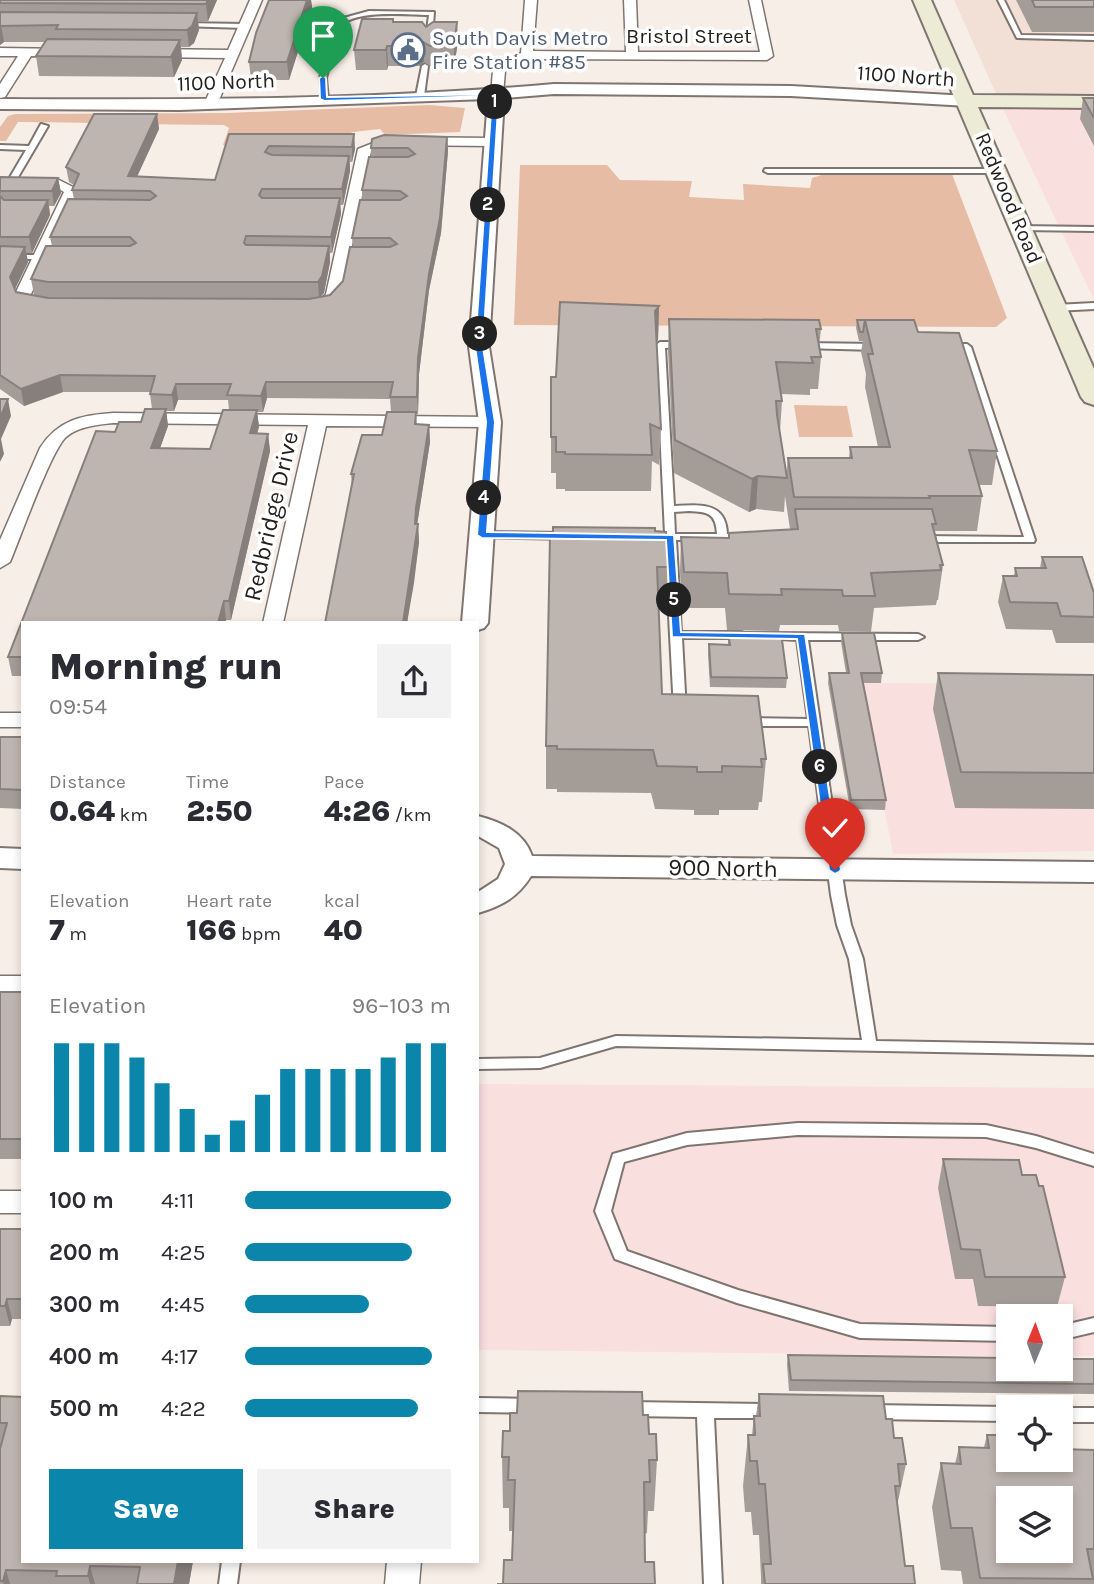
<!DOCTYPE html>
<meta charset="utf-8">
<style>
:root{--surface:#fff;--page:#f2f2f3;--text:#2b2b33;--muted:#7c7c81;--accent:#0b86aa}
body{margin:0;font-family:Karla,sans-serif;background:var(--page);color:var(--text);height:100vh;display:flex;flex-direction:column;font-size:26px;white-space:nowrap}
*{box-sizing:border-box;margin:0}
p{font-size:23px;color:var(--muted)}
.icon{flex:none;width:38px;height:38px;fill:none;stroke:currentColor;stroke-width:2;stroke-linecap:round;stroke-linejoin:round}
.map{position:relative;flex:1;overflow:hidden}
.side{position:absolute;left:21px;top:621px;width:458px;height:942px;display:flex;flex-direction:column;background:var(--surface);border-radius:0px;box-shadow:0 4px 10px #0003}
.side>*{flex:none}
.needle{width:46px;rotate:1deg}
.buttons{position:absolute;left:996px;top:1304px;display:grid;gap:14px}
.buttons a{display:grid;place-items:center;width:77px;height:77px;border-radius:0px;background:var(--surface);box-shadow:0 4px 10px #0003;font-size:35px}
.pin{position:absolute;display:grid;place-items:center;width:60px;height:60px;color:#fff;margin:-72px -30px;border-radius:50% 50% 50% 0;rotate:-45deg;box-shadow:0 0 7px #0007}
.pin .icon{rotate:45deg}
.km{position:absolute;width:35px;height:35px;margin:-18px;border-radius:50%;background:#222;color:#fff;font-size:19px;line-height:35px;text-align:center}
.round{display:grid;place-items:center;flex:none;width:74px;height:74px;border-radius:0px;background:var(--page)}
.overview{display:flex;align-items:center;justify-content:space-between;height:119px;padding:0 28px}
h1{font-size:38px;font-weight:800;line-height:52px}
.stats{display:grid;grid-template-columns:repeat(3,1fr);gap:10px;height:119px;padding:7px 28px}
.stats div{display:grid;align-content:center}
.stats b{font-size:30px;font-weight:800}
.stats small{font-size:19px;font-weight:400}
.stats p{font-size:19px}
.chart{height:196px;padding:14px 28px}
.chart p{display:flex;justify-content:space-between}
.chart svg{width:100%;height:126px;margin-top:7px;stroke:var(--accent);stroke-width:6}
.primary-button{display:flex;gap:14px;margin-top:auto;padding:14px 28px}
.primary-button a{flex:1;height:80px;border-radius:0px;background:var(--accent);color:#fff;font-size:28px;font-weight:800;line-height:80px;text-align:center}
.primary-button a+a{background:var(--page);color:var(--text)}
ul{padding:0 28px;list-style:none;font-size:23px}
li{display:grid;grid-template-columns:112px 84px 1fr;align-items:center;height:52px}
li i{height:18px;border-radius:9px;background:var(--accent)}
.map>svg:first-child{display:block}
.built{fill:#f2e0d6}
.industrial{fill:#fadfdf}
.green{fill:#e6bca5}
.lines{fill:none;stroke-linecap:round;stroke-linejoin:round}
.service-casing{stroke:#7e7570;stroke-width:4}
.minor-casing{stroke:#7e7570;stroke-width:3}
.tertiary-casing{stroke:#7e7570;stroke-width:4}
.secondary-casing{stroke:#7e7570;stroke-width:4}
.service{fill:#fff;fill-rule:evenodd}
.minor{fill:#fff;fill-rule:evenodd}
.tertiary{fill:#fff;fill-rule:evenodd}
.secondary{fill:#ecebd5;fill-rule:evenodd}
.wall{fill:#a49c97;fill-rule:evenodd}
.shaded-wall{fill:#867f7b}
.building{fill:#bfb5b0;stroke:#867f7b;stroke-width:2;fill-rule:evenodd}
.route{fill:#1a73e8;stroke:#fff;stroke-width:2}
.labels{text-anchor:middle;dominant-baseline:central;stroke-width:7;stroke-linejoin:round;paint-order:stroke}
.far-street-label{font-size:21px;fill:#221f1d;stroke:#fff}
.far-service-label{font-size:21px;fill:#4e5e75;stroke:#fff;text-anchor:start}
.street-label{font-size:24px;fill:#221f1d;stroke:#fff}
</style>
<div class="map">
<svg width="1094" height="1584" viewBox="0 0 1094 1584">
<rect width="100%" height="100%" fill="#f8eee8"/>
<path class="built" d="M954 0H1094V107H1002Z"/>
<path class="industrial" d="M1002 107H1094V300Z
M860 683 1094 684V851L893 854Z
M478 1084 1094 1088V1356H1061L1060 1316H1008V1356L478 1350Z"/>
<path class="green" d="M429 105 465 108 460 132 385 135 380 129 353 132 335 140 333 144 223 145 229 128 224 125C154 125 85 122 18 122L6 141H0V127L8 116 15 114 227 113Z
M520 165H607L620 180 692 181 689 197 744 200 743 184 810 188 812 178 825 174H952L1007 318 996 327 514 325Z
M794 405 847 406 853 437H799Z"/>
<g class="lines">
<defs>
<path id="service" d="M998 0H1004L1021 35 1094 36V40L1017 38Z
M369 11 434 12 432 38 429 40 426 38 429 15C405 15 355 9 339 27L326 78 328 99 322 100 320 78 333 27 340 19Z
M182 23 245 24 248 26 245 28 180 26V24Z
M425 64 428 66 424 96 420 98 416 96 422 66Z
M41 124 48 126 14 184 7 186 6 184 26 150 0 149V145L29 146Z
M765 169H998L1002 171 998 173H768L764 171Z
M1018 226 1094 227V231L1021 230H1018Z
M0 255H49L53 257 49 259H0Z
M1094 303V309L1055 311 1051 308 1055 305Z
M685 342 689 345 688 347 665 348 674 506C699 505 726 501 727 534H744L749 537 744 540H676L681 632H742L748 635 742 638H682L686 711 680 714 674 711 665 540H650L645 537 650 534H665L656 345 660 342ZM689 511C708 512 716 513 717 534H675L674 512Z
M804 343 877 344 881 347 877 350 801 348 800 346Z
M948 344H967L971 347 1035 540 1034 542H920L915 539 920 536 1024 537 963 350 945 349 944 347Z
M482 532 566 533 571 536 566 539 478 537 477 535Z
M767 633 918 634 924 637 918 640H808L845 895 851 925 863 959 876 1041 1094 1045V1055L616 1046 540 1068 478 1069V1059L540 1058 616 1036 862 1040 849 959 837 925 831 895 809 726H745L739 722 745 718 808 719 797 640 763 638 761 636 763 634Z
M798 1123 986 1125 1036 1136 1094 1154V1166L1036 1148 986 1137 798 1135 687 1145 624 1162 611 1211 627 1251 738 1290 860 1324 1008 1327V1341L860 1338 737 1303 615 1259 595 1211 613 1154 687 1133Z
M1094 1318V1332L1060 1340V1326Z
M478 1398 533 1399 539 1401 541 1406 539 1411 533 1413 478 1412Z
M629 1402 771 1404 777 1406 779 1411 777 1416 771 1418H714L722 1584H704L697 1417 629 1416 623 1414 621 1409 623 1404Z
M870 1405 1008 1407H1009L1008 1421 870 1419 864 1417 862 1412 864 1407Z
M1060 1408H1094V1422H1060Z
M222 1561H240L237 1584H219Z"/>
<path id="minor" d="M250 0H262L216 107H206L204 104 225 58 151 57 145 53 151 49 228 50Z
M525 0H537L533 51 626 52 624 0H636L638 52H760L749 0H761L773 56 767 60 529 59 505 71 503 94 496 98 491 97 493 69 521 53Z
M0 48 68 49 74 53 68 57 31 56 5 97 0 98V84L18 56H0Z
M388 137 493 138 500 142 493 146 389 145 371 151 342 295 331 308 307 310 305 307 307 304 320 301 326 294 358 149Z
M0 180H59L79 190 31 294 32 298 50 302 52 305 50 308 19 305 15 294 64 192 57 188H0Z
M113 413 490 417 499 422 490 427 326 426 283 623H263L308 425 113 423C97 425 79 426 66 437 51 451 20 538 10 562L0 568V540L40 448C58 420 82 415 113 413Z
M0 713H23V727H0Z
M0 976H23V994H0Z
M0 1191H23V1213H0Z
M387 1561H421L419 1584H385Z"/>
<path id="tertiary" d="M554 84 791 86 968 96 976 101 968 106 791 96 554 94 504 98 489 347 501 422 488 623 484 628 478 630V623H462L479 422 469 347 488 99 180 110 0 109V99C184 100 370 100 554 84Z
M478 816C501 822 524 832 532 856L1094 862V882L531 876C518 897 502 906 478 913V892L498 879 505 864 499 848 478 836Z
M0 848 23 849V869L0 868Z"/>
<path id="secondary" d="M913 0H931L973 95 1094 96V108L978 107 1094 369V405L1085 402 1081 397Z"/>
</defs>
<use href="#service" class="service-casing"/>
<use href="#minor" class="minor-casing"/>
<use href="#tertiary" class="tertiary-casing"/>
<use href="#secondary" class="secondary-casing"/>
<use href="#service" class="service"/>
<use href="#minor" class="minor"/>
<use href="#tertiary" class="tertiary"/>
<use href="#secondary" class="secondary"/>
</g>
<path class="wall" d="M0 0H217L208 21H198L199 30 194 43 189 47H181L182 60 174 77 39 76 36 56 45 42H4L0 45Z
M269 0H311L312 7 289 80H251L249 62Z
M1016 0H1094V32H1032Z
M426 27 458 42 454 66H430L424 62 419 66H388L387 70H356L354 50Z
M1083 98H1094V146L1080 119Z
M94 114H157L159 129 137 176 215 180 229 134H354L355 149 352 162H350V171L343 205H340L341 214 332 253H330V262L324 293 320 297 330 295 343 281 350 247H353L352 238 360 200H362V190L369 157H371V148L372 139 384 135 447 137 448 151 441 233 429 290 419 374 418 414H416L417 424 429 425 430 442 417 524H418L419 542 407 623H325L352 486 351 474 362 435H382L387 412H391L390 399 267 398 263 412H257L259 427 257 433 268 434 270 451 231 620H226L225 623H23V676H12L8 657 96 431 115 432 119 422H141L145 409H152L150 394V392H63L24 406 0 389V177L58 178 61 193 54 206H49L50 215 32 253H26L28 262 15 289 16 292 34 295 31 279 46 246H52L50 237 68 199H74L72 190 74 185 69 182 66 167ZM164 298H312L309 299ZM178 400H228L229 410H223L210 449 160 448 168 426 166 411H174Z
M659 306 658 340 656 342 661 429 659 465 652 461 651 491H565V489H556V473H551V377H556Z
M669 319 821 329 819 347 821 357 818 389H810V395L781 394 782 401 780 432 786 475 788 458H849L850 447H878L865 387 866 374 861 352 863 341H859L856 328 857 320 918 332 997 451 992 485H979L982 496 977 531H935L943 565 938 600H937L936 605 874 608 871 632 839 631 838 625H780L779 631 727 630 725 608H682L680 572 681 537 728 538 729 533 790 529 785 496 784 512 756 509 749 512 674 473 668 351Z
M655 531 668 567 666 608H658L662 694 766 759 762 802H759L758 810H719V815H694V810L655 809 651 793 557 792V789H546V746Z
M1042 557 1094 593V643H1056L1052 630 1006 629 998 602 1003 576H1014L1015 568H1040Z
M728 632 787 678 786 688 710 687 708 654 709 644 728 645Z
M842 633 882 673 881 683H863L886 800 885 810 850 809 828 683 829 673H846L841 642Z
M938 673 1094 675V809L955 808 933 709Z
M0 737H23V809L0 808Z
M0 992H23V1159H0Z
M943 1159 1022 1175 1065 1277 1057 1307 978 1306 973 1279H955L938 1188Z
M0 1229H23V1319H12L10 1326H0Z
M788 1355 1094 1359V1394L789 1391 787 1365Z
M759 1394 886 1419 906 1464 897 1506 905 1566 915 1584H761V1577L759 1535H753L751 1512H745L743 1486 748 1435H752L754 1416H756Z
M0 1396 23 1397V1561H193L189 1584H0Z
M643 1415 657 1460 654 1511H648L647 1533 503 1584 512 1560 513 1531H509V1508H503L502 1457 510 1431Z
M987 1435 1008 1460 1094 1450V1584H963L961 1571 941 1570 932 1507 941 1463 955 1464 959 1447H984Z"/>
<path class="shaded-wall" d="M208 0H217L208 21 206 4Z
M307 0H311L312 7 289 80 287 62Z
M197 13 199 30 194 43 189 47 187 30Z
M457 22 458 42 454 66V46Z
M1 25 4 42 0 45V26Z
M180 40 182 60 174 77 171 57Z
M423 42 424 62 419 66V46Z
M387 46 388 66 387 70 386 50Z
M157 114 159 129 130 192 128 176Z
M354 134 355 149 352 162V147Z
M447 137 448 151 441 233 429 290 419 374 418 414 417 397 418 358Z
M349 156 350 171 343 205 342 189Z
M58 178 61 193 54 206 52 191Z
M340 198 341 214 332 253 331 237Z
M48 200 50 215 32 253 29 237Z
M329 246 330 262 324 293 319 298 318 282Z
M25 247 28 262 13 293 10 277Z
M659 306 658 340 653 345 655 311Z
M60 375 63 392 24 406 21 389Z
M266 382 267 398 263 412 261 396Z
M176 384 178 400 174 411 172 395Z
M8 399 11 416 1 439 4 454 0 462V418Z
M166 409 168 426 154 465 151 448Z
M257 410 259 427 252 450 250 433Z
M429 425 430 442 417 526 415 524 416 508Z
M268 434 270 451 231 620 229 601Z
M758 476 756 509 749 512 752 479Z
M418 524 419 542 414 583 407 623H403Z
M224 601 226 620 225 623H218Z
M7 1299 12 1319 10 1326 5 1306Z
M178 1561H193L189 1584H174Z
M90 1566 95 1584H90L88 1576Z
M6 1570 10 1584H4L3 1581Z"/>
<path class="building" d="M0 0H208L206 4 0 3Z
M269 0H307L287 62H249L256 33Z
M1032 0H1094V7H1035Z
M0 12 197 13 192 26 187 30 56 29 58 25 0 26Z
M362 19H393V22H422L426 27 433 22H457L454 46H430L423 42 419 46H387L386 50H354Z
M47 39 180 40 171 57 36 56Z
M1083 98H1094V118Z
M94 114H157L128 176 215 180 229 134H354L352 147 269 146 265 152 272 155 349 156 342 189H262L259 195 262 198H340L331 237 246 236 244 243 246 245 329 246 322 276 318 282H48L31 279 46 246H130L136 243 130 237H50L68 199 150 200 156 196 150 191 72 190 79 174 66 167Z
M384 135 447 137 440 218 429 274 418 358 417 397H390L393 382H266L261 396 227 395 231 384H176L172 395 150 394 155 376 60 375 21 389 0 375V246L25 247 10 277 16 292 48 298 309 299 330 295 343 281 350 247H390L397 244 390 238H352L360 200H400L407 196 400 191 362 190 369 157H408L415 154 408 148H371L372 139Z
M0 177 58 178 52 191H1L0 192Z
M0 196 4 200H48L29 237H0Z
M560 302 659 306 655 311 661 429 650 424 652 455 565 454V452H556V437H551V377H556Z
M669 319 819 320 821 329H816L821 357H811L813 363 776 362 782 401H776L777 415 787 478 758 476 752 479 675 440Z
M857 320H865L863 332H860Z
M865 320H914L918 332 959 333 997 451 969 450 982 496H929L930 498 794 497 788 458H852L850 447H890L868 354H873Z
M0 399H8L0 418Z
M145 409H166L151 448 210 449 223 410H257L250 433 268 434 229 601H224L218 623H23V657H8L96 431 115 432 119 422H141Z
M387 412H416L415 424 429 425 416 508 415 524H418L403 623H325L354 474H351L362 435H382Z
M795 509H932L936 524H932L943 565H940L941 570 871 573 875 596H843L842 590 781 589 782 595 729 594 727 573 684 572 681 537 729 538V533L798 529Z
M553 527 655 528V531L666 532 668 567H657L662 694 758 696 766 759H761L762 767 722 766V772H697V767L657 766 653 750 557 749V746H546L550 536H553Z
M1042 557H1082L1094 593V617L1061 616 1057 603 1010 602 1003 576H1017L1015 568H1046Z
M728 632H781L787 678 711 677 709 644 730 645Z
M842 633H874L882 673H861L886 800H851L829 673H849Z
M938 673 1094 675V773L961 772Z
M0 737H23V790L0 789Z
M0 992H23V1139H0Z
M943 1159 1019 1160 1022 1175H1036L1039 1186H1043L1065 1277H985L980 1250 961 1249Z
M0 1229H23V1299H7L5 1306H0Z
M788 1355 1008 1358V1368H1060V1359H1094V1384L791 1380Z
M518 1391 642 1392 643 1415H648L649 1434H656L657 1460H649L650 1482H644L645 1562H654L655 1584H497H503L504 1560H512L515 1480H508L509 1457H502L503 1431H510V1413H517Z
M759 1394 883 1396 886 1419H892L894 1438H902L906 1464H898L900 1486H895L905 1566H913L915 1584H765L763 1564H771L765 1484H759L757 1461H750L748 1435H755L754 1416H760Z
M0 1396 23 1397V1561H178L174 1584H137L140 1567 90 1566 88 1576H56L57 1571 6 1570 3 1581H0V1449L7 1423H0Z
M987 1435H1008V1460H1060V1449L1094 1450V1549H1087L1093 1579 980 1578 972 1528H951L941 1463 961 1464 959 1447 989 1448ZM1008 1498H1060V1550H1008Z"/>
<path class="route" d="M323 76 326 78 327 97 499 94 483 347 495 422 487 532 674 535 681 632 805 634 841 870 839 872 835 874 829 870 797 639 672 637 666 540 482 538 477 535 486 422 475 347 492 96 324 101 320 99 319 78Z"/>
<defs>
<symbol id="civic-ring" viewBox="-11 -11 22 22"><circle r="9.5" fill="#fff" stroke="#5c6f8a" stroke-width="1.5"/><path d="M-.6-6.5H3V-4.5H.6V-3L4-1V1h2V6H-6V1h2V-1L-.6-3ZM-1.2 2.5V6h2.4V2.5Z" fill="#5c6f8a"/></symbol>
</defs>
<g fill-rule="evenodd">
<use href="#civic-ring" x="389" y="31" width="38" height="38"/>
</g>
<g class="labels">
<g class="far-street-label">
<text x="689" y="36">Bristol Street</text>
<text transform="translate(906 76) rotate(4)">1100 North</text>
<text transform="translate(226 82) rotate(-2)">1100 North</text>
<text transform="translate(1009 198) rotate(67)">Redwood Road</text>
</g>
<g class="far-service-label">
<text x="432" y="38">South Davis Metro<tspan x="432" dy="24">Fire Station #85</tspan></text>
</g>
<g class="street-label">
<text transform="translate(271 516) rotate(-77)">Redbridge Drive</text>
<text transform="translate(723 868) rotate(1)">900 North</text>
</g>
</g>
</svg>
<div class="buttons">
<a><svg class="needle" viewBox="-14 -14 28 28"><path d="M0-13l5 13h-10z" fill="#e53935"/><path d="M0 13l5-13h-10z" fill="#7c7c81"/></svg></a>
<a><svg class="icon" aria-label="locate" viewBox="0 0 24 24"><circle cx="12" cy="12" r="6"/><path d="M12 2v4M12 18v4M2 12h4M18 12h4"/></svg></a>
<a><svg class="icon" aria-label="layers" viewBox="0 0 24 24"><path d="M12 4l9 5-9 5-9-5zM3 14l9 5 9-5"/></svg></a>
</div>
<div class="pin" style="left:323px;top:78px;background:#1e9e55"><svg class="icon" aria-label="arrive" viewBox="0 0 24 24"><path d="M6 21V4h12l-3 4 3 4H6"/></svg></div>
<div class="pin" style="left:835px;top:870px;background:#d93025"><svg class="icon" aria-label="check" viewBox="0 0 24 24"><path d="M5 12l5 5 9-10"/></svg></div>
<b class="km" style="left:495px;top:102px">1</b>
<b class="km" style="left:488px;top:205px">2</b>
<b class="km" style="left:480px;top:334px">3</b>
<b class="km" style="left:484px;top:498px">4</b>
<b class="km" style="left:674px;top:600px">5</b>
<b class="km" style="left:820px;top:767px">6</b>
<section class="side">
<div class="overview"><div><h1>Morning run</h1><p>09:54</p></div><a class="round"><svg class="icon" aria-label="share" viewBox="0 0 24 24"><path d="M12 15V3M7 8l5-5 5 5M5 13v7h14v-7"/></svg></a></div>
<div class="stats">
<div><p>Distance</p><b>0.64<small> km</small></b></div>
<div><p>Time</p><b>2:50</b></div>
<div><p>Pace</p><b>4:26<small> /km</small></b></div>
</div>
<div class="stats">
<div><p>Elevation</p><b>7<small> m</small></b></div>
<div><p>Heart rate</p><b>166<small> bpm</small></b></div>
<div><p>kcal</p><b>40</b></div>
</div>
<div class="chart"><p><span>Elevation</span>96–103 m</p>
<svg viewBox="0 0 160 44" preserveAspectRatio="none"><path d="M5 44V6M15 44V6M25 44V6M35 44V11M45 44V20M55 44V29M65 44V38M75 44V33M85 44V24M95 44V15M105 44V15M115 44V15M125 44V15M135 44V11M145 44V6M155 44V6"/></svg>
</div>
<ul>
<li><b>100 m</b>4:11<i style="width:100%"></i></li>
<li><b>200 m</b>4:25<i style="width:81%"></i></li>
<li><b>300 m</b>4:45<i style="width:60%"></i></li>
<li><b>400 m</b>4:17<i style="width:91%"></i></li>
<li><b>500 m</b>4:22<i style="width:84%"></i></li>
</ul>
<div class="primary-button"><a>Save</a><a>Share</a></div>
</section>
</div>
